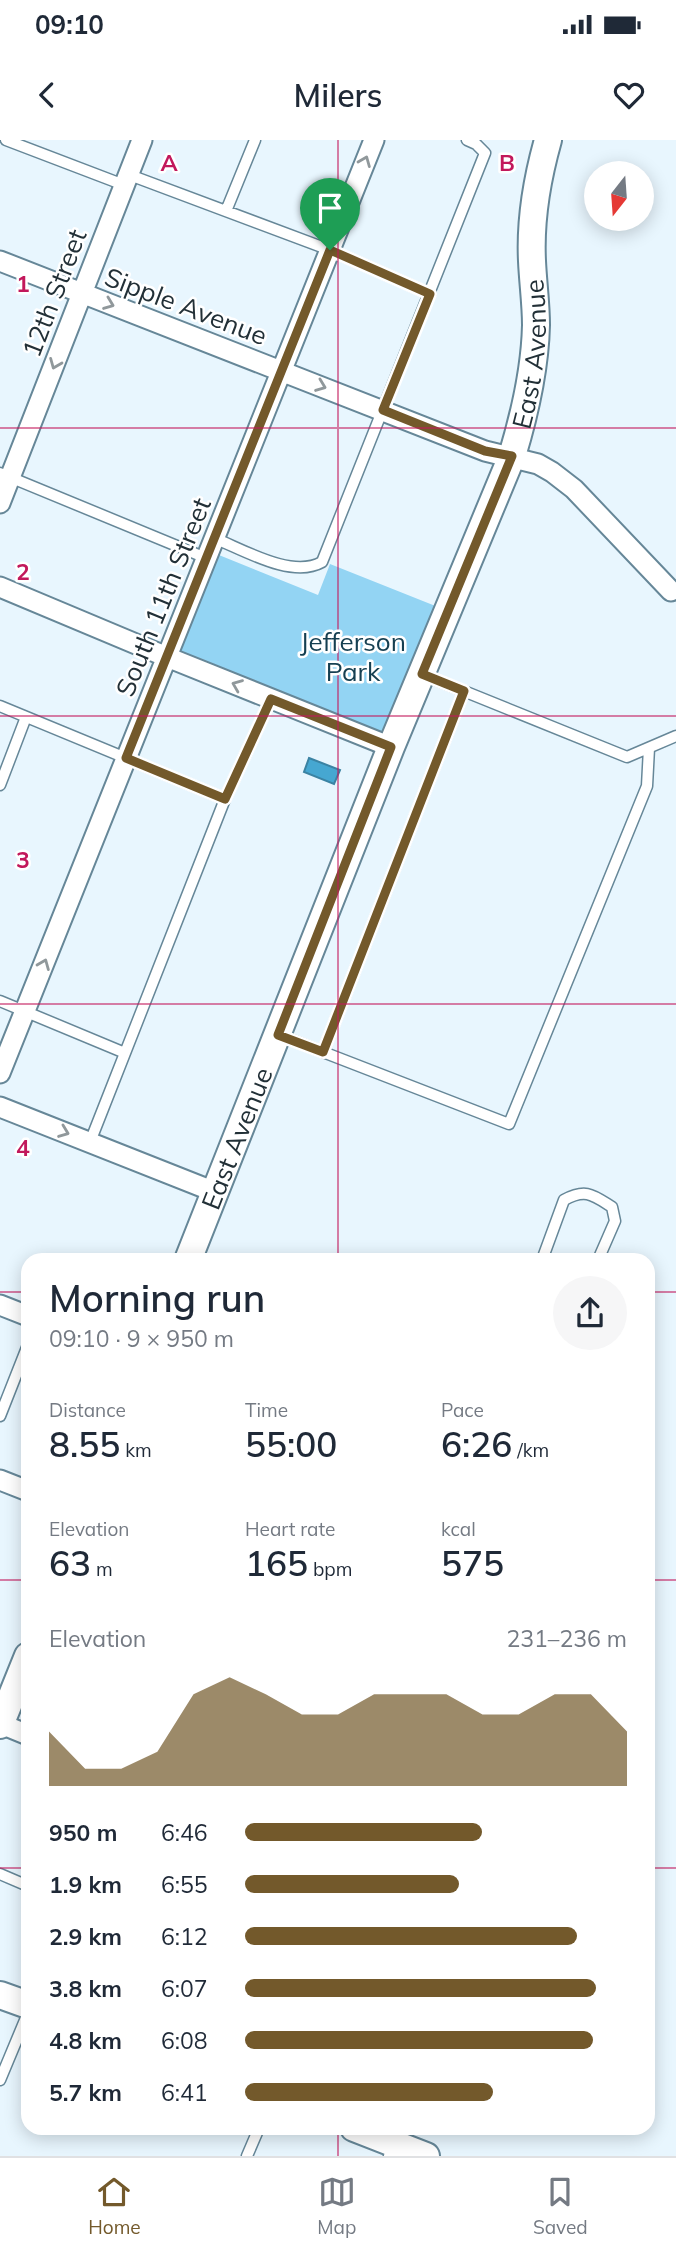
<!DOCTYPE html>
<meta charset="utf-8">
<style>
:root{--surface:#fff;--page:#f6f6f7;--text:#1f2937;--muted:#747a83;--line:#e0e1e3;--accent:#73592b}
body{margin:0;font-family:Mulish,sans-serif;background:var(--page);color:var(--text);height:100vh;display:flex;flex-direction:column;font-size:26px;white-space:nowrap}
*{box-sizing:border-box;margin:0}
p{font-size:23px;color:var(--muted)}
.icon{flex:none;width:38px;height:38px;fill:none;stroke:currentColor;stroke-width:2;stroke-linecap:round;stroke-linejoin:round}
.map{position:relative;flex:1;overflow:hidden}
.sheet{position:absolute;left:21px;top:1113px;width:634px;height:882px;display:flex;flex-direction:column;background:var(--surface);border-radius:21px;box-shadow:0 4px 18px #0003}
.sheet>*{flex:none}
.needle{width:46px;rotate:197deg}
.tools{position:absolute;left:584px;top:21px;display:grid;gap:14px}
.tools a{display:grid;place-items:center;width:70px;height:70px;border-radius:50%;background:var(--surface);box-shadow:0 4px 18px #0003;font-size:35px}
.pin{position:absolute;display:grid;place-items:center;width:60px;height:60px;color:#fff;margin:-72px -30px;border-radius:50% 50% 50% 0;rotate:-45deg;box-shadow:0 0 7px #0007}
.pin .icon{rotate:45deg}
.round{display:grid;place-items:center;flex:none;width:74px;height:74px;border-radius:37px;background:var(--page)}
.overview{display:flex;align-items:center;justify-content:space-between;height:119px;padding:0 28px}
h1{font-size:38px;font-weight:600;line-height:52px}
.figures{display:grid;grid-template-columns:repeat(3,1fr);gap:10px;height:119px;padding:7px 28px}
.figures div{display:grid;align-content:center}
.figures b{font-size:35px;font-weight:600}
.figures small{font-size:19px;font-weight:400}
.figures p{font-size:19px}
.chart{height:196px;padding:14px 28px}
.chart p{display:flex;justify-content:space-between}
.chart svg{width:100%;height:126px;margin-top:7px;fill:var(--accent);opacity:.7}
ul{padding:0 28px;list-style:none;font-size:23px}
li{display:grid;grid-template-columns:112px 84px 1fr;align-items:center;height:52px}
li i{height:18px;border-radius:9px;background:var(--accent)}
.status{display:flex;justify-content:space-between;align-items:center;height:49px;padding:0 35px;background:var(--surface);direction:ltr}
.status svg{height:19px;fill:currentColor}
header{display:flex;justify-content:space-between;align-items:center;height:91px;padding:0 28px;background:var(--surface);font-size:32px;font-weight:600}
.tabs{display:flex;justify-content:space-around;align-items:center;height:98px;border-top:2px solid var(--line);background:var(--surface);font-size:19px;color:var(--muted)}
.tabs a{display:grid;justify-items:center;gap:4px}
.tabs .current{color:var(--accent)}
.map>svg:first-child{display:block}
.green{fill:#93d4f3}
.water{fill:#46a7d1;stroke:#3b83a3;stroke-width:2}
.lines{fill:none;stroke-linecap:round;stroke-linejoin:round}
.lane-casing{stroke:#668798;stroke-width:13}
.street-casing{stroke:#668798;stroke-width:23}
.secondary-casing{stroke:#668798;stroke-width:30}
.lane{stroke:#fff;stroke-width:10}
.street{stroke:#fff;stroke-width:19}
.secondary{stroke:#fff;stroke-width:26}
.oneway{stroke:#90989b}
.route-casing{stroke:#fff;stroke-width:14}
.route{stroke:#73592b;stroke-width:9}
.grid{fill:none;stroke:#c2185b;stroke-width:2;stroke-opacity:0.55}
.labels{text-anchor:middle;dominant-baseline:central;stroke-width:5;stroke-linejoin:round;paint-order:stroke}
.street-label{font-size:26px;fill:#223037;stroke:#fff}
.park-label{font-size:26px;fill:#153f51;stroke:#fff}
.grid-label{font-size:23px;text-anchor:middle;font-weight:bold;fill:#c2185b;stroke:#fff;stroke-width:5;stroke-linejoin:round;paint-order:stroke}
</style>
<div class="status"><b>09:10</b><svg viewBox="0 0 49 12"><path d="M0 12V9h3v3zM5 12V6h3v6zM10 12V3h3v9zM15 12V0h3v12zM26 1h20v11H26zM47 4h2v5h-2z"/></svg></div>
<header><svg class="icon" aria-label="back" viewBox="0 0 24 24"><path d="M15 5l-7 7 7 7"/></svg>Milers<svg class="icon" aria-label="heart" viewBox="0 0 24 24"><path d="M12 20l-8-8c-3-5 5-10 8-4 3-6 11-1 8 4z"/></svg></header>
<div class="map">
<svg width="676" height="2016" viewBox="0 0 676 2016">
<rect width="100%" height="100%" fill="#e8f6fe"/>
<path class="green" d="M209 411 318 455 330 424 448 471 391 607 167 517Z"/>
<path class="water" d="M309 618 340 630 334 644 304 632Z"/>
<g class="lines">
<defs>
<path id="lane" d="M6 0 124 45
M127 34 330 110 430 154
M226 71 255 0
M0 333 206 418
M214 398C244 410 292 439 322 422L485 13 476 4 467 0
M424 535 627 617 676 596
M0 566 225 659
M0 645 26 577
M0 861 125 913
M279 895 509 984 647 646 649 608
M323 912 464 551
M90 1002 225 659 271 559
M542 1120 564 1060C586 1048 593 1055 612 1067L615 1081 598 1120
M0 1276 28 1205
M0 1734 28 1746
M0 1940 28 1873
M247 2016 259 1988
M389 2016 401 1988"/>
<path id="street" d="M0 121 485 311 538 324 552 332 574 349 671 451
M0 363 142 0
M0 447 167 517 391 607
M0 933 374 0
M0 967 215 1052
M0 1165 28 1176
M0 1340 28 1351
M1 1584 28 1595"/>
<g id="secondary">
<path id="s1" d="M188 1120 391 607 512 316C525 273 535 230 536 185 536 164 533 143 532 121 530 80 537 39 548 0"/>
<path d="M0 1585 28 1516"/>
<path d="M0 1855 28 1865"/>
<path d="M354 1988 426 2016"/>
</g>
</defs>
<use href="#lane" class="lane-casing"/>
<use href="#street" class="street-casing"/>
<use href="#secondary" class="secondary-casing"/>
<use href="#lane" class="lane"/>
<use href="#street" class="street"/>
<use href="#secondary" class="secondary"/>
</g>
<defs><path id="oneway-chevron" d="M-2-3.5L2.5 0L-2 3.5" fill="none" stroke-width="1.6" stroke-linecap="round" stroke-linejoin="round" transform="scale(1.75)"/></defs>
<g class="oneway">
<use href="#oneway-chevron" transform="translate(365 21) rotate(-68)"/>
<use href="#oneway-chevron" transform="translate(109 164) rotate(21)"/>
<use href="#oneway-chevron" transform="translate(55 224) rotate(112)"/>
<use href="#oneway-chevron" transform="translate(321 246) rotate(21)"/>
<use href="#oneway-chevron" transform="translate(237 545) rotate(-158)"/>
<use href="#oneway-chevron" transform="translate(44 824) rotate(-68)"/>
<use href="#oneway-chevron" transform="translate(64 992) rotate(21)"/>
</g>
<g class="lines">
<defs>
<path id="route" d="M330 110 430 154 383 270 485 311 512 316 422 534 464 551 323 912 278 895 391 607 271 559 225 659 126 618Z"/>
</defs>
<use href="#route" class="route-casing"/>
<use href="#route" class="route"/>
</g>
<path class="grid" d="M338 0V1120M0 288H676M0 576H676M0 864H676M0 1152H28M648 1152H676M0 1440H28M648 1440H676M0 1728H28M648 1728H676M338 1988V2016"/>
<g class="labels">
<g class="street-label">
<text transform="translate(54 153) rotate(-69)">12th Street</text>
<text transform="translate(186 166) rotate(21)">Sipple Avenue</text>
<text stroke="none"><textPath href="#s1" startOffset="971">East Avenue</textPath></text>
<text transform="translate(163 457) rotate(-68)">South 11th Street</text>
<text stroke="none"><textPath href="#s1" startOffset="131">East Avenue</textPath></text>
</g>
<g class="park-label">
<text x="353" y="501">Jefferson<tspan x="353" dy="30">Park</tspan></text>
</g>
</g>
<g class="grid-label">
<text x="169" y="31">A</text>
<text x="507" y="31">B</text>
<text x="23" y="152">1</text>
<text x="23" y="440">2</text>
<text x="23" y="728">3</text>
<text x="23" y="1016">4</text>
</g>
</svg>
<div class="tools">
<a><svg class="needle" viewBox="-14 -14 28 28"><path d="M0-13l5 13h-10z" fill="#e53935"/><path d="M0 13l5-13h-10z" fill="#747a83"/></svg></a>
</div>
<div class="pin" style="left:330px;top:110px;background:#1e9e55"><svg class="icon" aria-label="arrive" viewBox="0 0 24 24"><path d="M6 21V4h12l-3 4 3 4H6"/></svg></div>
<section class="sheet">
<div class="overview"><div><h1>Morning run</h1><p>09:10 · 9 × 950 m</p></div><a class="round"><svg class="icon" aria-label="share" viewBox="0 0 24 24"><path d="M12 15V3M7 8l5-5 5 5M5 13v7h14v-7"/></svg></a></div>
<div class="figures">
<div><p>Distance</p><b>8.55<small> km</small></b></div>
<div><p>Time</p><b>55:00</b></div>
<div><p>Pace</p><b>6:26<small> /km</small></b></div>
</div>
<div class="figures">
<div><p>Elevation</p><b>63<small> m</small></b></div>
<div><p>Heart rate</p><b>165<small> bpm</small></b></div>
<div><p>kcal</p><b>575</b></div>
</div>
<div class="chart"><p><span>Elevation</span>231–236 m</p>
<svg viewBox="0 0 160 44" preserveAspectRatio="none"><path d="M0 44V25L10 38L20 38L30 32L40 12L50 6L60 12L70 19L80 19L90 12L100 12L110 12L120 19L130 19L140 12L150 12L160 25V44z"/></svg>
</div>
<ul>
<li><b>950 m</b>6:46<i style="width:62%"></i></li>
<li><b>1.9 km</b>6:55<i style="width:56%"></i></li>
<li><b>2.9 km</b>6:12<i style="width:87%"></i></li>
<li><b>3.8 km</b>6:07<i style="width:92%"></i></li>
<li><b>4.8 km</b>6:08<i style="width:91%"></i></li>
<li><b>5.7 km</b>6:41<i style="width:65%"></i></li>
</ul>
</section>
</div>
<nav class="tabs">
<a class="current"><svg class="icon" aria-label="home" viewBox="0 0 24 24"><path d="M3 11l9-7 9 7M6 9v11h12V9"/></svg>Home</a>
<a><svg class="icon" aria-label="map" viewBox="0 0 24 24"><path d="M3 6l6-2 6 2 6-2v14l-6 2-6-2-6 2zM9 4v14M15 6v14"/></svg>Map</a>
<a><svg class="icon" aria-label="saved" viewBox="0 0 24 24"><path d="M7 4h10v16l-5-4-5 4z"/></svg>Saved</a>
</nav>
